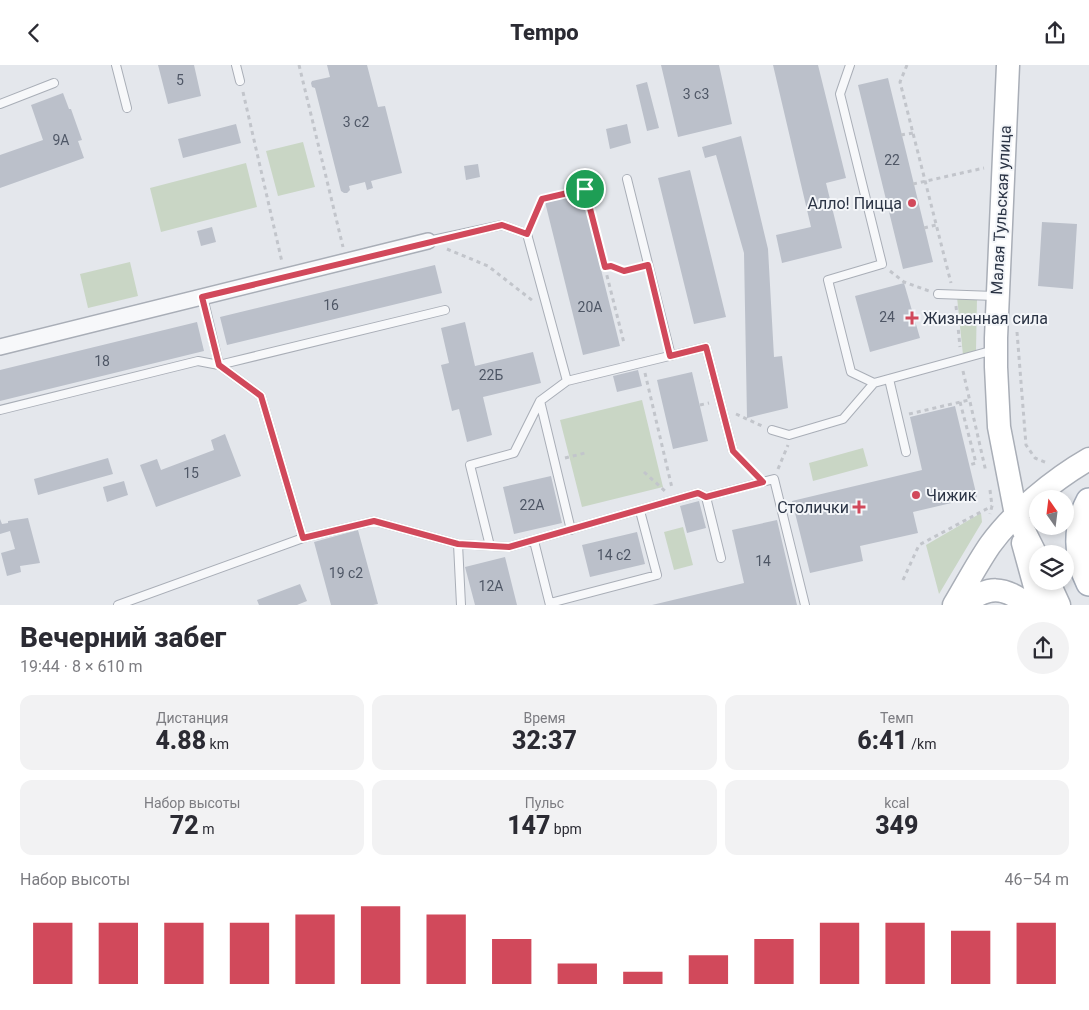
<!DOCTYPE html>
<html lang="ru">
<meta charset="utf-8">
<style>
body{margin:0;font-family:Roboto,sans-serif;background:#f2f2f3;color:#2b2b33;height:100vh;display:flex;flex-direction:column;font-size:19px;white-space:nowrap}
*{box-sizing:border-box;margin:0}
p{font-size:16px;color:#7c7c81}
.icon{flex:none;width:28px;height:28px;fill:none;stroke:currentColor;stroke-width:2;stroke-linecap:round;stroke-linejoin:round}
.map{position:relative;height:540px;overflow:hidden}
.sheet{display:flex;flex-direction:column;background:#fff;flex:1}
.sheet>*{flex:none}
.needle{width:32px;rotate:346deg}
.controls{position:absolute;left:1029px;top:425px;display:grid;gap:10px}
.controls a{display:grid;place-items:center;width:45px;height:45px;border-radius:50%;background:#fff;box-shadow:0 2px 8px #0003;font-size:25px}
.pin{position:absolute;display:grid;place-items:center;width:42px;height:42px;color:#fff;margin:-21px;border:2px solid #fff;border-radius:50%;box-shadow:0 1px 5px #0007}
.round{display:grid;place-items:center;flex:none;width:52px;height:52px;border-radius:26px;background:#f2f2f3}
.headline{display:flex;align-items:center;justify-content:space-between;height:85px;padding:0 20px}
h1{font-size:28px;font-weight:800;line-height:38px}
.figures{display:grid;grid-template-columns:repeat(3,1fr);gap:8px;height:85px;padding:5px 20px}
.figures div{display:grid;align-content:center;border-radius:12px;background:#f2f2f3;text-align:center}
.figures b{font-size:25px;font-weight:800}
.figures small{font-size:14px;font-weight:400}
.figures p{font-size:14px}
.chart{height:140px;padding:10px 20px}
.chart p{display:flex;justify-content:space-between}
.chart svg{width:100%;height:90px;margin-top:5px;stroke:#d1495b;stroke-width:6}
header{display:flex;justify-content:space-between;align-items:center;height:65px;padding:0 20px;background:#fff;font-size:22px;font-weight:800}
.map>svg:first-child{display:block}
.green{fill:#c9d6c5}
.building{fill:#bbc0ca}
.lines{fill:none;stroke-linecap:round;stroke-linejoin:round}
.lane-casing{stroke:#a9aeb7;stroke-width:10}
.street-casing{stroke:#a9aeb7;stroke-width:18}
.secondary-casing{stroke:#a9aeb7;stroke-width:25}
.primary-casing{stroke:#a3abb8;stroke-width:28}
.path{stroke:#c2c5cb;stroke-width:3;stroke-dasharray:4 4;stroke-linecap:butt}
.lane{stroke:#f7f8fa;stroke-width:8}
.street{stroke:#f7f8fa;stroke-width:15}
.secondary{stroke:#fff;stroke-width:22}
.primary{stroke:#fff;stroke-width:25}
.route-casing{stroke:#fff;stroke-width:10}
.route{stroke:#d1495b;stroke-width:6}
.poi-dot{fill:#d1495b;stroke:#f4f6f9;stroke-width:2}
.labels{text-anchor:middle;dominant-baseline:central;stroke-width:4;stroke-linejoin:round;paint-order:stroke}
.number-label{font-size:14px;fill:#4f5766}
.poi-label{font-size:16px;fill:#2b3445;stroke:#f4f6f9;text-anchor:end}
.street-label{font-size:16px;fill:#2b3445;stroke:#f4f6f9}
</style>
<header><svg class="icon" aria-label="back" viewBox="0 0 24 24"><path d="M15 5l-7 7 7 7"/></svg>Tempo<svg class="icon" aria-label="share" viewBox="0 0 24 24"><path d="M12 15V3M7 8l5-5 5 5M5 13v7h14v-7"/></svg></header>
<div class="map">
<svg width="1089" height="540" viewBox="0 0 1089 540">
<rect width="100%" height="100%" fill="#e4e7ec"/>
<path class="green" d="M303,77L315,122L278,131L266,86Z
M246,98L257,142L161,167L150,123Z
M130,197L138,231L88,243L80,209Z
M957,232L977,233L976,286L963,290Z
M642,335L663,422L582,442L560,355Z
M863,383L868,401L813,416L809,398Z
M981,448L982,457L939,529L926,480Z
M683,462L693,500L674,505L664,467Z"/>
<path class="building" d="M158,0H194L201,31L168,39Z
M327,0H367L378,42L385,41L402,108L371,116L373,123L367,125L365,117L349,121L350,125L347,128H344L341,126L315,23L312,22L311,18L312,16L330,12Z
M661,0H719L732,59L678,72Z
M773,0H818L846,113L826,118L842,183L782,198L776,170L811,162Z
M888,13L933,197L903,204L858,20Z
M647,17L659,63L647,66L636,20Z
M63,28L69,44H71L82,75L78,76L84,93L0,123V90L43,75L31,40Z
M236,59L241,78L183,93L178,74Z
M627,59L631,78L610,84L606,64Z
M741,71L768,184L774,292L782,291L788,343L747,353L744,188L716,90L705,93L702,82Z
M478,99L480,112L466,115L464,101Z
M690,105L726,252L694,259L658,113Z
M582,128L620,281L583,290L545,137Z
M1042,157L1077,159L1073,224L1038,221Z
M212,162L216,177L201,181L197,166Z
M435,200L442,228L227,280L220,252Z
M904,218L920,273L870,287L855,231Z
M197,257L204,286L0,336V305Z
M465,257L475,301L533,287L541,318L483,332L492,370L467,377L459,344L452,346L441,300L449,298L441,263Z
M638,305L642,321L617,327L613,311Z
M692,307L708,376L673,384L657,315Z
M955,341L977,432L913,447L918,468L860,481L863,496L810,508L792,436L922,405L910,352Z
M225,369L241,411L156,442L140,400L157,394L161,405L214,385L211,375Z
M108,393L113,409L38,430L34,414Z
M551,411L562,458L514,469L503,422Z
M124,416L128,430L107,437L103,422Z
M699,436L706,463L687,468L680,441Z
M28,453L40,498L20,501L21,507L7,511L1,488L15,484L10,466L0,469V454L2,459L8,458V456Z
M777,455L797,540H652L744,518L732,465Z
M358,465L378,539L373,540H331L314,477Z
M637,467L645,499L590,512L582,480Z
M505,492L517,540H475L465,502Z
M300,519L307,536L297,540H259L257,535Z"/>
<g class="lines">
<g class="lane-casing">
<path id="lane" d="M116,0L127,43
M236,0L240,16
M850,0L840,29L882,199L828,215L851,307L874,318
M0,39L54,18
M627,114L671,291
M428,176L502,160L527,169L567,316L706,282L733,386
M938,229L995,231
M203,232L219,300L261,331L303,473
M889,314L906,387
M567,316L540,336L571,465
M0,345L198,296L219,300L445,245
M772,365L789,370L843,354L874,318L994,285
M706,432L721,493
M534,476L550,540
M458,479L461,540
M490,481L470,400L514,388L540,336
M550,538L657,510L640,446
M118,540L303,473L374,456L458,479L509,482L698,428L706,432L774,414L805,540"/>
</g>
<g class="street-casing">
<path id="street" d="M0,282L428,176"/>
</g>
<g class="secondary-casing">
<path id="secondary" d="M1008,0L996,273V302L999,362L1016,450L1038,494
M1023,478L1040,540
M1048,516L1059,540
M954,540C966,520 977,499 990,480C1014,447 1054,414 1089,394
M963,540C988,520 1004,521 1028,540"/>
</g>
<g class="primary-casing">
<path id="primary" d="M1089,436C1075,462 1076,492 1089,518"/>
</g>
<path class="path" d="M299,0L343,182
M907,0L900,17L951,218
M243,27L282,197
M901,70L913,68
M913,119L984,103
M532,159L542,134L585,124L624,278
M924,163L936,160
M447,184L488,201L533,236
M600,203L611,201L624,206L638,203
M890,206L904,217L929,226
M956,241L960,282
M1017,267L1026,380L1035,393L1047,398
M963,306L986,407
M645,308L672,423
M960,337L976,398L969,400
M700,340L709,338
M736,349L762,361
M909,349L969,335
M565,393L585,388
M740,394L753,407
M778,404L788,380
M644,407L665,426
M990,425L992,441L990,449
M903,515L919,480L992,441"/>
<use href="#lane" class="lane"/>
<use href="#street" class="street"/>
<use href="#secondary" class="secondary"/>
<use href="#primary" class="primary"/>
</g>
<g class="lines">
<g class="route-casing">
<path id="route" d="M585,124L605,202L611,201L624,206L648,200L670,291L706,282L733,386L763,417L706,432L698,428L509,482L458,479L374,456L303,473L261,331L219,300L202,232L502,160L527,169L542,134Z"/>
</g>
<use href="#route" class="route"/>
</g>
<g class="poi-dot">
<circle cx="912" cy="138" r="5"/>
<path d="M909.5 245.5h5v5h5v5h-5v5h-5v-5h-5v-5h5z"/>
<circle cx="916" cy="430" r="5"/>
<path d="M856.5 434.5h5v5h5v5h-5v5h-5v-5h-5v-5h5z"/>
</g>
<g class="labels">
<g class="number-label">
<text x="180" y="15">5</text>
<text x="696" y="29">3 с3</text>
<text x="356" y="57">3 с2</text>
<text x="61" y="75">9А</text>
<text x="892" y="95">22</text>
<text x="331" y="240">16</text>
<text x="590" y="242">20А</text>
<text x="887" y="252">24</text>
<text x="102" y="296">18</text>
<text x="491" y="310">22Б</text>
<text x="191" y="408">15</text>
<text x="532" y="440">22А</text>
<text x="614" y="490">14 с2</text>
<text x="763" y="496">14</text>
<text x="346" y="508">19 с2</text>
<text x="491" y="521">12А</text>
</g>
<g class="poi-label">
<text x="902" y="138">Алло! Пицца</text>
<text x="923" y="253" text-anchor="start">Жизненная сила</text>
<text x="926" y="430" text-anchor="start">Чижик</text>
<text x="849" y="442">Столички</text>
</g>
<g class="street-label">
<text transform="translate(1001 145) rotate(-87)">Малая Тульская улица</text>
</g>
</g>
</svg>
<div class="controls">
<a><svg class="needle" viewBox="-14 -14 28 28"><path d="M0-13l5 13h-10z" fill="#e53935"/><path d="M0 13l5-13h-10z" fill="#7c7c81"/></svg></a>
<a><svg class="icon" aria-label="layers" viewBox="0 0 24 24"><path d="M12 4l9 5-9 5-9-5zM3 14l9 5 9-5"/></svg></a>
</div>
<div class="pin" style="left:585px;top:124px;background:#1e9e55"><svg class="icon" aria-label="arrive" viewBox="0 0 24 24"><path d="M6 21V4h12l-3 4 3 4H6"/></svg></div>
</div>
<section class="sheet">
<div class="headline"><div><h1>Вечерний забег</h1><p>19:44 · 8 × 610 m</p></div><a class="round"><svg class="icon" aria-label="share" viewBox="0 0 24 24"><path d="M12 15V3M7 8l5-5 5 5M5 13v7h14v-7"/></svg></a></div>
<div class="figures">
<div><p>Дистанция</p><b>4.88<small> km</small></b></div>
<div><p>Время</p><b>32:37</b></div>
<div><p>Темп</p><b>6:41<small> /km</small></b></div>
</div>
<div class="figures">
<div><p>Набор высоты</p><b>72<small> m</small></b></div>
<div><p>Пульс</p><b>147<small> bpm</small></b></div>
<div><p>kcal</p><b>349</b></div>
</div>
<div class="chart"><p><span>Набор высоты</span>46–54 m</p>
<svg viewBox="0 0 160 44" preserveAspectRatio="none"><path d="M5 44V14M15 44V14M25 44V14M35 44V14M45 44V10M55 44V6M65 44V10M75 44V22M85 44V34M95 44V38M105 44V30M115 44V22M125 44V14M135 44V14M145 44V18M155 44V14"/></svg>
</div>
</section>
